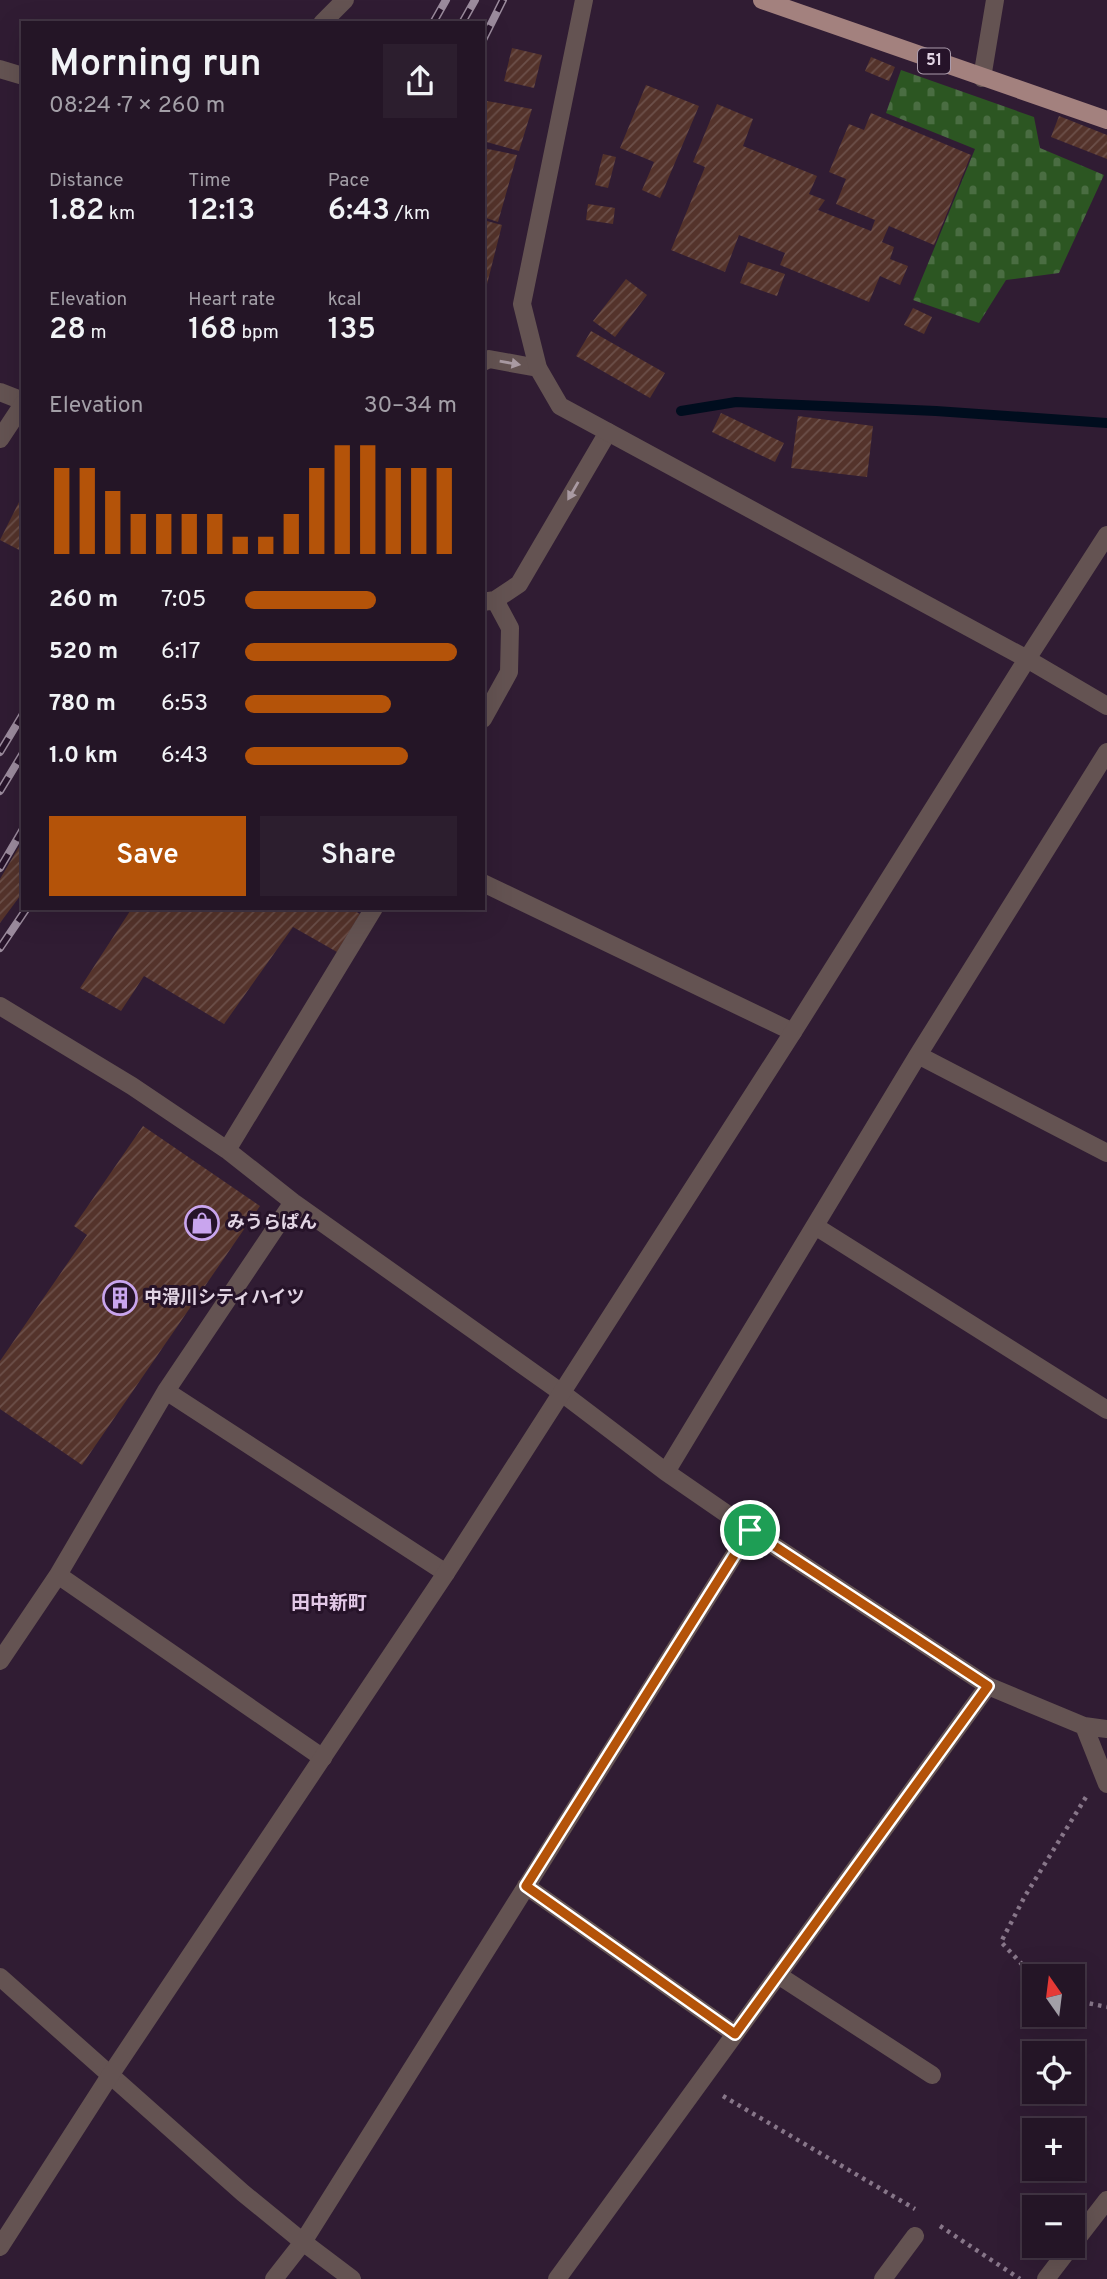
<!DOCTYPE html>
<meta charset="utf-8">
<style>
body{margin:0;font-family:Overpass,"Noto Sans JP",sans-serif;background:#2c1e2e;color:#f1f3f6;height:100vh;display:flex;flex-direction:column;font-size:26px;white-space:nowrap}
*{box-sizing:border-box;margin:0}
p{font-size:23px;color:#a39fa7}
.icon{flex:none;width:38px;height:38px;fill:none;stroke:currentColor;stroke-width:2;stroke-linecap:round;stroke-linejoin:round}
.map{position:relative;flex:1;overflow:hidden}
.sheet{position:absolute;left:21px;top:21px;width:464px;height:889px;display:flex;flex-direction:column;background:#241526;border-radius:0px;box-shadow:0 7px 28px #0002,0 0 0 2px #413443}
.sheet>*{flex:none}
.needle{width:46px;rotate:346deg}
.tools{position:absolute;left:1022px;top:1964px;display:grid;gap:14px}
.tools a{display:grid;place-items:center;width:63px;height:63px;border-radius:0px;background:#241526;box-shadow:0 7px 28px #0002,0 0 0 2px #413443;font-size:35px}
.pin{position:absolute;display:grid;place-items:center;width:60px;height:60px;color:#fff;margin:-30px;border:4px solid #fff;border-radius:50%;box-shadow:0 2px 7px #0007}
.round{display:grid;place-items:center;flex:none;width:74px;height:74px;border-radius:0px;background:#2c1e2e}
.overview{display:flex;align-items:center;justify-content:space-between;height:119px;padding:0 28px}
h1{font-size:38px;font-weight:600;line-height:52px}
.figures{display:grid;grid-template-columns:repeat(3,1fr);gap:10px;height:119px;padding:7px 28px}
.figures div{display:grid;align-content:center}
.figures b{font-size:30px;font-weight:600}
.figures small{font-size:19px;font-weight:400}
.figures p{font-size:19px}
.chart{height:196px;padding:14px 28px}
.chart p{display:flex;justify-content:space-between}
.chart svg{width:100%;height:126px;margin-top:7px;stroke:#b45309;stroke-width:6}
.primary-button{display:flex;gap:14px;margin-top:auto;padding:14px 28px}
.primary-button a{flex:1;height:80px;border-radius:0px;background:#b45309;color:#fff;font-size:28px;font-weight:600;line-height:80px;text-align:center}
.primary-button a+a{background:#2c1e2e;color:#f1f3f6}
ul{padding:0 28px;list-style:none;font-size:23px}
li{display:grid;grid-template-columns:112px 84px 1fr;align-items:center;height:52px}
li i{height:18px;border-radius:9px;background:#b45309}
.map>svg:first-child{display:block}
.cemetery{fill:url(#cemetery-stones)}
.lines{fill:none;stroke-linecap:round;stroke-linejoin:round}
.stream{stroke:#000d1e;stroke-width:10}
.building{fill:url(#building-hatch)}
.path{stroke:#877689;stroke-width:4.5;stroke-dasharray:3.5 5;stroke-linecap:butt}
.service{stroke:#645352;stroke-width:18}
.minor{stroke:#645352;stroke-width:18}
.tertiary{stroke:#645352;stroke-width:18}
.primary{stroke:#a3817e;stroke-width:18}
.rail-casing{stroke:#9b8b9d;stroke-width:8}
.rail{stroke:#261329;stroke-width:5;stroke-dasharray:16;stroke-linecap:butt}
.oneway{fill:#a99aa2}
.route-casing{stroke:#fff;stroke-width:14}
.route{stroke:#b45309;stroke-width:9}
.labels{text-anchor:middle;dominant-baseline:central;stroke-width:6;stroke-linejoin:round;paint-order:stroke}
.shield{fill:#261329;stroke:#aa9bac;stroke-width:2}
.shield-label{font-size:16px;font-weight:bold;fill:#e2d5e4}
.poi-label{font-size:18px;font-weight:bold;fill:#e2d5e4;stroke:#261329;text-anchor:start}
.neighbourhood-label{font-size:19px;font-weight:bold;fill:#e2c8e7;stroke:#261329}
</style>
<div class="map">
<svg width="1107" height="2279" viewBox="0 0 1107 2279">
<defs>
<pattern id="cemetery-stones" width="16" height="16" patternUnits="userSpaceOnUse" patternTransform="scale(1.75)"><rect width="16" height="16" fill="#2c5622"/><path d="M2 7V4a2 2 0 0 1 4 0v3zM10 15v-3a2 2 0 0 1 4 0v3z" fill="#4a6d42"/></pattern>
<pattern id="building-hatch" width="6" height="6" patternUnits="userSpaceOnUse" patternTransform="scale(1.75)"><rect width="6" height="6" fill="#54332b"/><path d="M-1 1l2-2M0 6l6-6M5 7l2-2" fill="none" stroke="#6c504a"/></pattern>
</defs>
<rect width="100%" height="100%" fill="#301c33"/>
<path class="cemetery" d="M901,70L1034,117L1040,148L1104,175L1059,273L1006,280L979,323L913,300L975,149L886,113Z"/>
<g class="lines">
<path class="stream" d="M681,411L736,402L936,411L1107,423"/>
</g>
<path class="building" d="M512,48L542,55L534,88L504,81Z
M871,57L895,67L889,81L865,71Z
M646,85L699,106L660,198L642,190L654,162L620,148Z
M487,101L532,109L519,151L483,141V113Z
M717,104L753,119L743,146L817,176L809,194L825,200L818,210L871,231L875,220L836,204L846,179L829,172L849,124L864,130L871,113L971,155L934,245L889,226L882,242L894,247L890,259L908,266L900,285L880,276L869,302L780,265L785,253L739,235L725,272L671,250L705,167L693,162Z
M1059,116L1107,135V159L1051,137Z
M483,148L517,155L498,222L483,217Z
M603,154L616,157L608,188L595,185Z
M588,204L615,208L613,224L586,220Z
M483,220L502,225L484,296H483Z
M748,262L785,274L777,296L740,283Z
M626,279L647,295L615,337L593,321Z
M913,308L932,317L924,334L904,325Z
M591,331L665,373L650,398L576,356Z
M721,413L784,443L775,462L712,432Z
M798,416L873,426L867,477L791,468Z
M23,494V552L0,540Z
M23,840V892L0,923V879Z
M132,908H350L360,914L337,952L293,927L224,1024L144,976L121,1011L80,988Z
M143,1126L260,1206L82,1465L0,1409V1361L87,1235L74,1226Z"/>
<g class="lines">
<path class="path" d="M1034,1977L1001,1942L1025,1896L1086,1797
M1073,2000L1107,2007
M723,2096L915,2209
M940,2226L1020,2279"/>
<path class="service" d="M1073,2244L1107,2200
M1046,2279L1072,2245"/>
<path class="minor" d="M0,69L23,76
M982,78L995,0
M483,362L489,359L538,368
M0,392L23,401
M483,602L495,600L519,584L608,432
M483,719L509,672L510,628L495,600
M483,883L793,1032
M0,1006L132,1086L227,1150L293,1202L562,1393L666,1472L750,1530L988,1686L1084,1726L1107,1729
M918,1055L1107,1153
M227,1150L374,908
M815,1226L1107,1410
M166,1391L446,1573
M666,1472L918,1055L1107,752
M58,1575L323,1758
M0,1661L58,1575L166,1391L293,1202
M1084,1726L1107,1784
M526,1886L735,2034
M778,1975L932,2075
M0,1977L243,2193L303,2242L352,2279
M274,2279L303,2242L750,1530
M557,2279L988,1686
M883,2279L915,2236"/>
<path class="tertiary" d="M584,0L522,304L538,368L560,406L1027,659L1107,706
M322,23L345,0
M0,439L23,404
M0,2247L111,2074L446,1573L793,1032L1027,659L1107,535"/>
<path class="primary" d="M762,0L1107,120"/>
<g class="rail-casing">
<path id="rail" d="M433,23L446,0
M462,23L475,0
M483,40L503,0
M0,752L23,714
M0,791L23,753
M0,868L23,829
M0,948L27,908"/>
</g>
<use href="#rail" class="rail"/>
</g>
<defs><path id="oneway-solid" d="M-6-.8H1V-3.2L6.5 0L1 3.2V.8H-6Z" transform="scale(1.75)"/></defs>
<g class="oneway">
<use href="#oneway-solid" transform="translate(510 363) rotate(10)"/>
<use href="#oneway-solid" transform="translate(573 491) rotate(120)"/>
</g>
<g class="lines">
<g class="route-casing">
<path id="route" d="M750,1530L988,1686L735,2034L526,1886Z"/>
</g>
<use href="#route" class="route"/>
</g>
<defs>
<g id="shop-ring" transform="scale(1.75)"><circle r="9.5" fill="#261329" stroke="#c9a5ee" stroke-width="1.5"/><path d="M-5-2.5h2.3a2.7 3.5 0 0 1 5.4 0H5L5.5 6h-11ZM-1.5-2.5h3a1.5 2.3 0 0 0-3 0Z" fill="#c9a5ee"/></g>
<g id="building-ring" transform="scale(1.75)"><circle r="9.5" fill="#261329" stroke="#c9a5ee" stroke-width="1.5"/><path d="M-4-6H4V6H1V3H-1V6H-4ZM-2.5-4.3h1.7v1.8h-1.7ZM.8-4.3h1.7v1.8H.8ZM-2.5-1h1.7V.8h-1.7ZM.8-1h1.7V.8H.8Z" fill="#c9a5ee"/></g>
</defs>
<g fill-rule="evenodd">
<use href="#shop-ring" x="202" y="1223"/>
<use href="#building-ring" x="120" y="1298"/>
</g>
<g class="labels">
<rect class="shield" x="918" y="48.5" width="32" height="25" rx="5"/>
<g class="shield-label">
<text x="934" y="61">51</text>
</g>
<g class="poi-label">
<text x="227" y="1223">みうらぱん</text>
<text x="144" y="1298">中滑川シティハイツ</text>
</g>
<g class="neighbourhood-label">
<text x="329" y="1604">田中新町</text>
</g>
</g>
</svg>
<div class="tools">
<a><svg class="needle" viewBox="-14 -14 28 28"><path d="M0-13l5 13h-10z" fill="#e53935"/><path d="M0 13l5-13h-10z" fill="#a39fa7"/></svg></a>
<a><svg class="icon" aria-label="locate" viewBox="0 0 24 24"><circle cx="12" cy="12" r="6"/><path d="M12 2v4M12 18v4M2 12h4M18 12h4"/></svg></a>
<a>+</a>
<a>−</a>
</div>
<div class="pin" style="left:750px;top:1530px;background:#1e9e55"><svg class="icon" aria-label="arrive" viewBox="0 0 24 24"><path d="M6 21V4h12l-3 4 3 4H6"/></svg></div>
<section class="sheet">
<div class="overview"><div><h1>Morning run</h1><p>08:24 · 7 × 260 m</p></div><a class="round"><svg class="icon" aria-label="share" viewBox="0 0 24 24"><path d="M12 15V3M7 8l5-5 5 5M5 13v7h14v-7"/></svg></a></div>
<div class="figures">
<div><p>Distance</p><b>1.82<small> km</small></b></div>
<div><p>Time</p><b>12:13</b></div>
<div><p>Pace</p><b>6:43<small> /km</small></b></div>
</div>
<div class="figures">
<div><p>Elevation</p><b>28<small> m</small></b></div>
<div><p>Heart rate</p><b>168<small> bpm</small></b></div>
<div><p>kcal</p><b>135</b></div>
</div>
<div class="chart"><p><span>Elevation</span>30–34 m</p>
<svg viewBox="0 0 160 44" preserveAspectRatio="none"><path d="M5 44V14M15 44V14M25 44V22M35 44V30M45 44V30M55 44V30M65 44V30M75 44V38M85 44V38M95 44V30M105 44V14M115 44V6M125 44V6M135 44V14M145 44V14M155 44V14"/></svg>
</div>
<ul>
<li><b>260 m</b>7:05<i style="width:62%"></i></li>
<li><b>520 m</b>6:17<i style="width:100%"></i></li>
<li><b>780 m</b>6:53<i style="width:69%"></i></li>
<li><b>1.0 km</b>6:43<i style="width:77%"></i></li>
</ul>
<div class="primary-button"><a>Save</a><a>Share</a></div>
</section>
</div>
